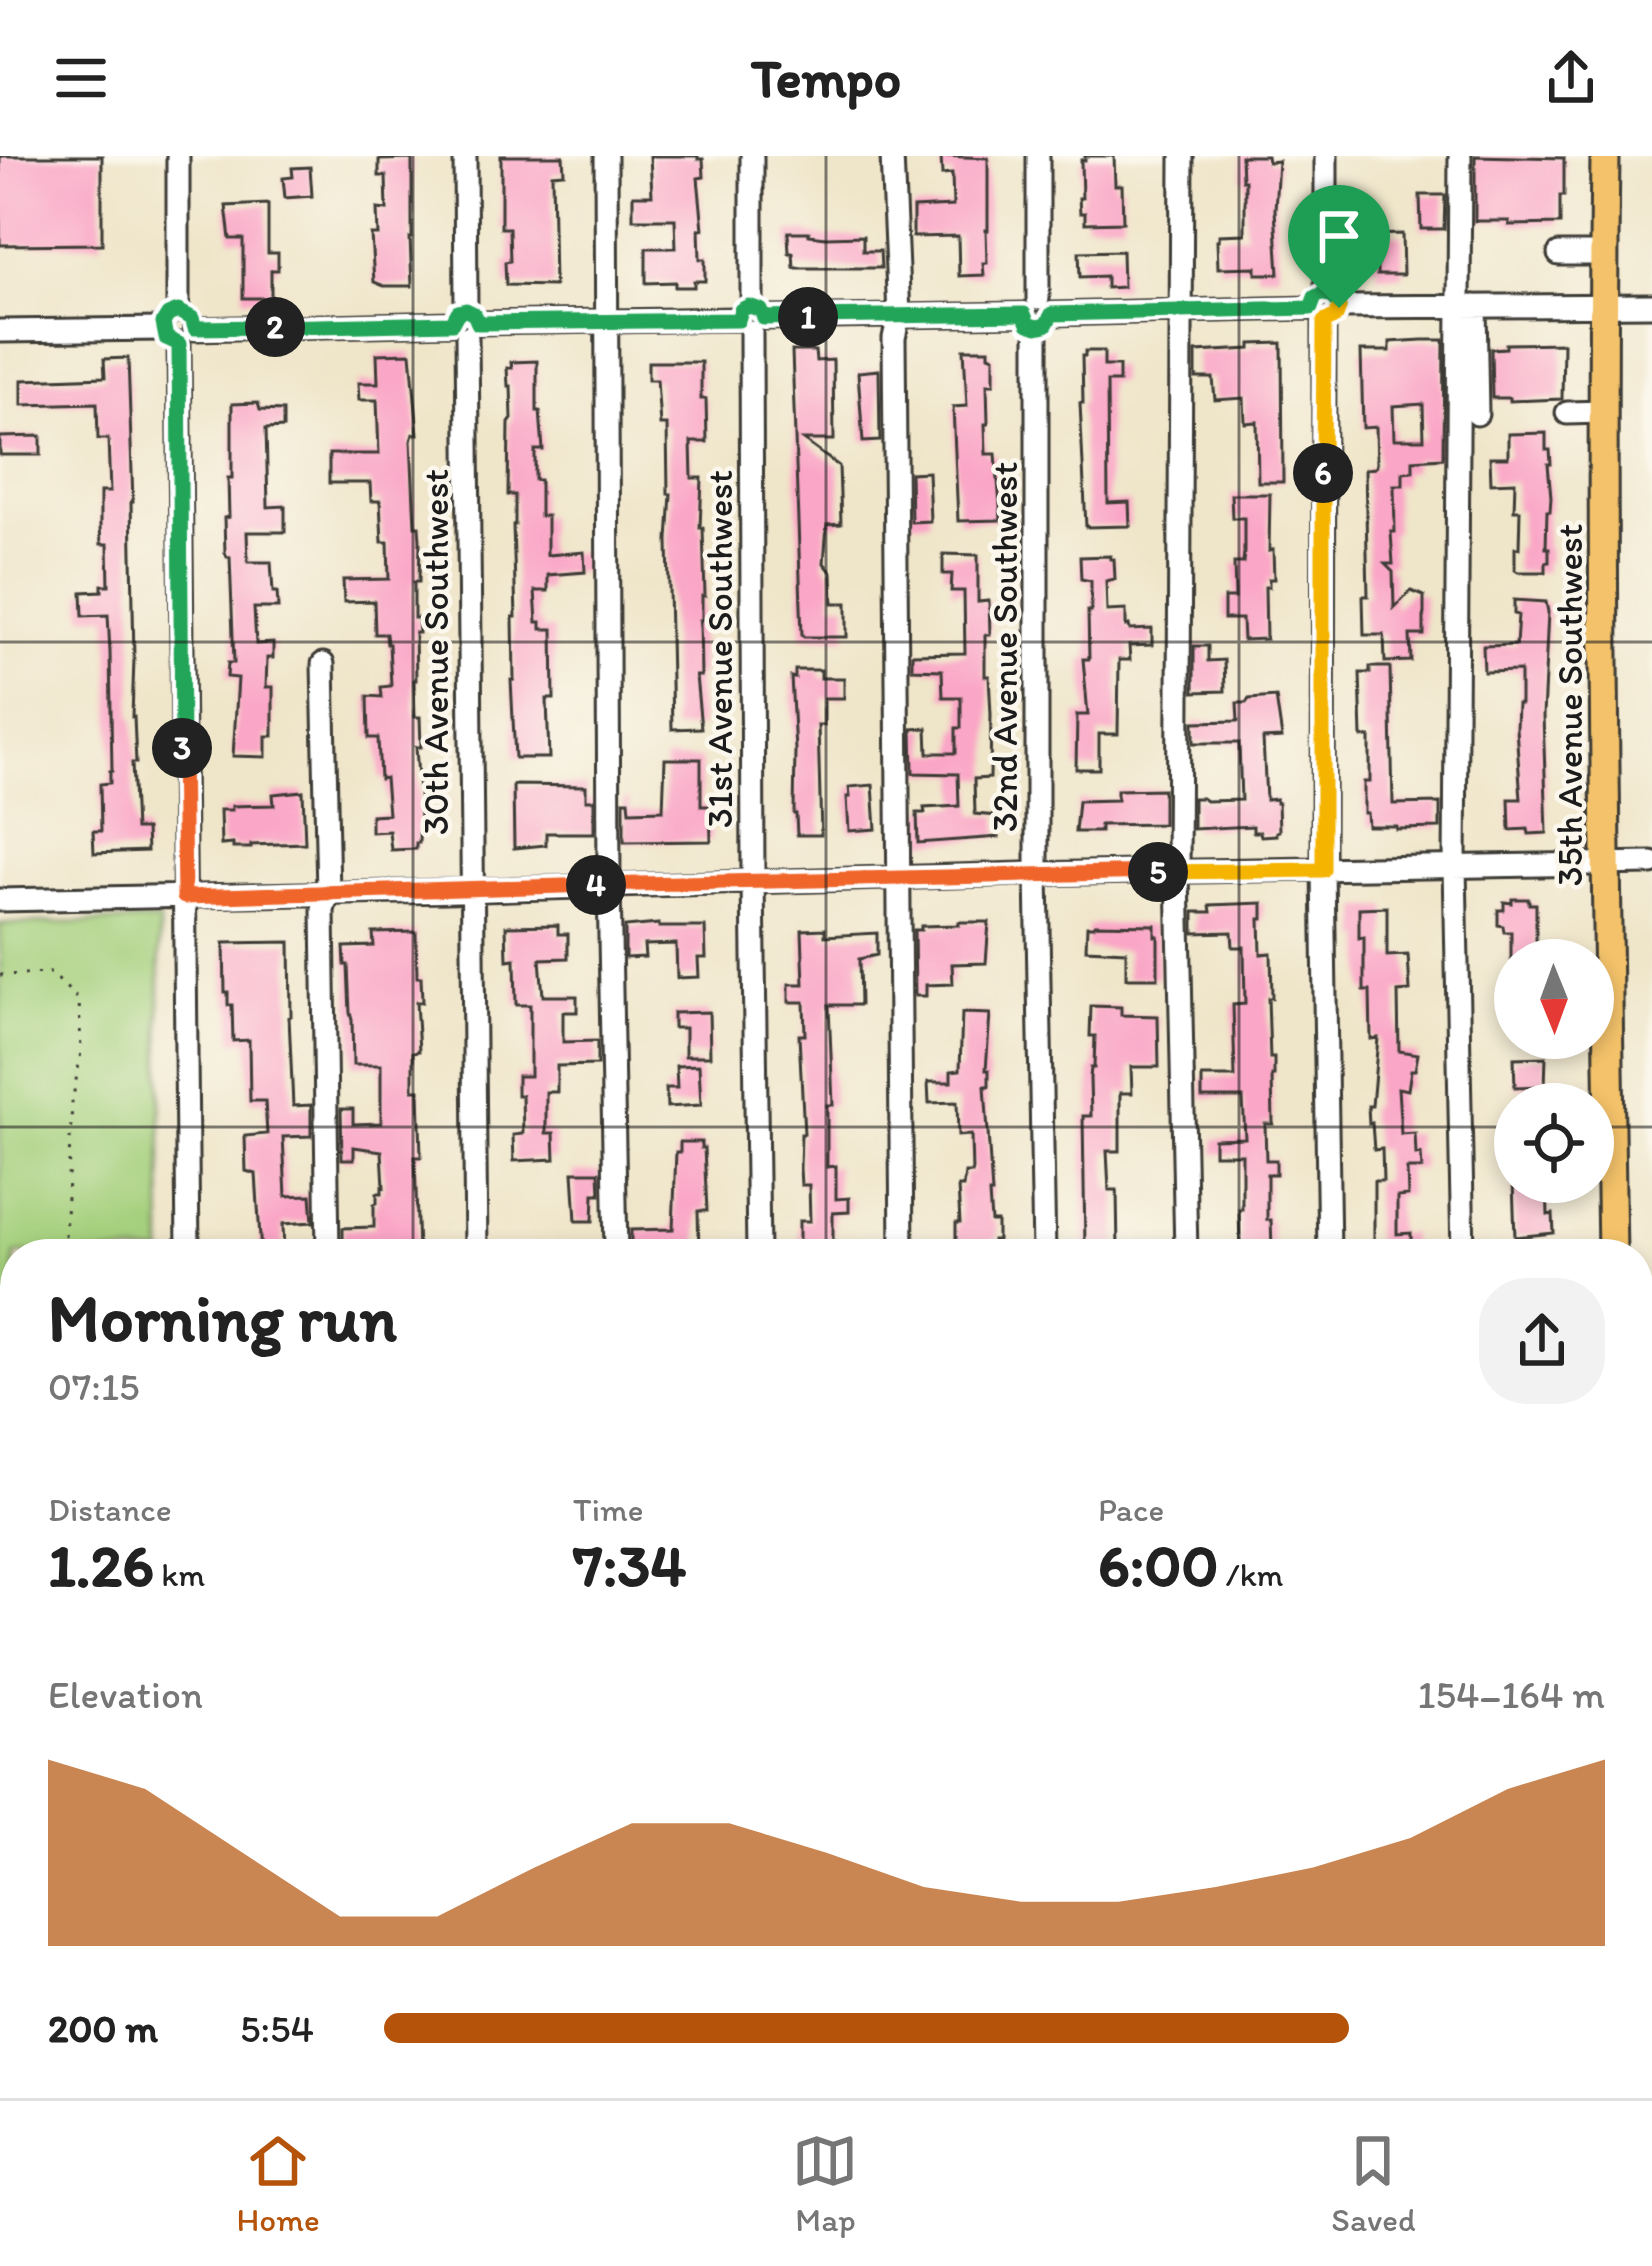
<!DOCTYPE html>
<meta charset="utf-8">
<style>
body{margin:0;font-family:Itim,sans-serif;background:#f2f2f2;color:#222;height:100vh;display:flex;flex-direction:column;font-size:45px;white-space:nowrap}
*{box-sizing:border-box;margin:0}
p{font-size:39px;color:#767676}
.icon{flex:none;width:66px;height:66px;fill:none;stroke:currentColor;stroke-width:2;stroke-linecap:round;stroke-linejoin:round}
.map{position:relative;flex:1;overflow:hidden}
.drawer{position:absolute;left:0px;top:1083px;width:1653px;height:861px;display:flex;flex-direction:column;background:#fff;border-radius:48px 48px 0 0;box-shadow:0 6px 18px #0003}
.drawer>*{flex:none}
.needle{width:78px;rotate:179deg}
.fabs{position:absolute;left:1494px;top:783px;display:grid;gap:24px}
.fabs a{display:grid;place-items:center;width:120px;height:120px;border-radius:50%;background:#fff;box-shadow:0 6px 18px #0003;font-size:60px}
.pin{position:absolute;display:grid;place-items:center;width:102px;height:102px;color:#fff;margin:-123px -51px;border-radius:50% 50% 50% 0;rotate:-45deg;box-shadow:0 0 12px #0007}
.pin .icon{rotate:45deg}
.km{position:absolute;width:60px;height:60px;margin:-30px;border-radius:50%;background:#222;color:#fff;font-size:33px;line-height:60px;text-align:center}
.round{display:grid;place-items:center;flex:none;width:126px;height:126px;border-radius:48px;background:#f2f2f2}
.headline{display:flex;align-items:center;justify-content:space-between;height:204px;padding:0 48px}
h1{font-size:66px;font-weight:800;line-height:90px}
.stats{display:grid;grid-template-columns:repeat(3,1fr);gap:18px;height:204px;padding:12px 48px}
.stats div{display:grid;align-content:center}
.stats b{font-size:60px;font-weight:800}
.stats small{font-size:33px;font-weight:400}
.stats p{font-size:33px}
.chart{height:336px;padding:24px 48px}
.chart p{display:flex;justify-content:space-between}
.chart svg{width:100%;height:216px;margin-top:12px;fill:#b45309;opacity:.7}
ul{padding:0 48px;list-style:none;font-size:39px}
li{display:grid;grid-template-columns:192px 144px 1fr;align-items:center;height:90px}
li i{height:30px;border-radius:15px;background:#b45309}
header{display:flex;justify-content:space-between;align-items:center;height:156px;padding:0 48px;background:#fff;font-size:54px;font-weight:800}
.tab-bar{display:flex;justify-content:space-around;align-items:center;height:168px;border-top:3px solid #e0e0e0;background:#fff;font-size:33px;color:#767676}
.tab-bar a{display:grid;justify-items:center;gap:6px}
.tab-bar .selected{color:#b45309}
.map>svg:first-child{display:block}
.green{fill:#a5d07d;stroke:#60764c;stroke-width:3}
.building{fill:#faa6c6;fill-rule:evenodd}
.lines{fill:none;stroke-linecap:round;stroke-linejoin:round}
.minor-casing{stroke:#3c3a36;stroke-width:27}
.major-casing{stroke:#3c3a36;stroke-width:33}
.path{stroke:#3c3a36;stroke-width:3;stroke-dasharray:3 9;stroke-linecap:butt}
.minor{stroke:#fff;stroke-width:21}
.major{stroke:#f3c26a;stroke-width:27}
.split-1-casing{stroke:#fff;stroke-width:24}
.split-2-casing{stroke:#fff;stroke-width:24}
.split-3-casing{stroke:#fff;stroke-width:24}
.split-4-casing{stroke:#fff;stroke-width:24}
.split-5-casing{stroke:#fff;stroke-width:24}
.split-6-casing{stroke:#fff;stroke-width:24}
.split-7-casing{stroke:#fff;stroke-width:24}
.split-1{stroke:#22a559;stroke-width:15}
.split-2{stroke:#22a559;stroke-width:15}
.split-3{stroke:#22a559;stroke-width:15}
.split-4{stroke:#f0652b;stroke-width:15}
.split-5{stroke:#f0652b;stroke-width:15}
.split-6{stroke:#f5b400;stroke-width:15}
.split-7{stroke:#f5b400;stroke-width:15}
.grid{fill:none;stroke:#1c1c1c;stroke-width:3;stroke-opacity:0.55}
.labels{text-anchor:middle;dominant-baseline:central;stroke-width:9;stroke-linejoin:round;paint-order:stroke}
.street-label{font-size:36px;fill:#1c1c1c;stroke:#fbf7ec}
</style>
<header><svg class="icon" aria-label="menu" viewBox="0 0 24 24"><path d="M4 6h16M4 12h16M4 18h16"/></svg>Tempo<svg class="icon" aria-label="share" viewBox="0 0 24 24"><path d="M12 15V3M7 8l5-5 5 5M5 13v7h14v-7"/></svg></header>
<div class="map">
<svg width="1652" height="1942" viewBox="0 0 1652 1942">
<rect width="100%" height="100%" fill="#fbf7ec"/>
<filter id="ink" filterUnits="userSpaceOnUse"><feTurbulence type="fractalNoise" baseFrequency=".00833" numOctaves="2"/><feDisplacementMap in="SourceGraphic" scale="24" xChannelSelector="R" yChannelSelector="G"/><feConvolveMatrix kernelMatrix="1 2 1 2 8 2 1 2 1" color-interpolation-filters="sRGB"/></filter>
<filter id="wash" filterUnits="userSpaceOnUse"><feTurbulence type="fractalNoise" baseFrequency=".004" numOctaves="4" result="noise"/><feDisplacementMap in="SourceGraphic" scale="48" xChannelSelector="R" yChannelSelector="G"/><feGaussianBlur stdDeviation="2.7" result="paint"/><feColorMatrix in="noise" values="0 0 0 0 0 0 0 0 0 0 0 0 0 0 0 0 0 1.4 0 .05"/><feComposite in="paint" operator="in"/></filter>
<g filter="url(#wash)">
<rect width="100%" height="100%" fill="#efe5c9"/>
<path class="green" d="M159,765L163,1098H15V1345L0,1346V768Z"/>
<g id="blocks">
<path class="building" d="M0,0H102V88L0,89Z
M501,0H563L564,17L552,18L554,130L506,129L505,106L510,105L509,72H501Z
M650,0H698V3H703L704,21L698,22L703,73H699L700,103H705V125H694V131H675V126L646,127V92H676L675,63H633V39H652Z
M941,0L988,2V74H986L987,107H983L984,119L959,120L958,80L913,81V52L953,50L952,18L942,19Z
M1085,0H1114L1115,29H1122L1123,66L1085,67V57H1080L1079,42H1082L1081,4H1085Z
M1241,0H1267L1268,6L1278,5L1275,54L1279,118H1256V111L1218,112L1217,84H1219V79L1245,78V24H1242Z
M1475,0L1564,2V40H1560V68L1509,69V65H1475Z
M412,3V82H410L412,130H384L374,126L371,79H378L377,53L387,54L386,20H379V4Z
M310,11L312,40L285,42L283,22L293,21L292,12Z
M1420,39H1445L1444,73H1421Z
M268,48V97H278V114H271V142H243V83H230L226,50Z
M788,76H809V79L826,81L863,80V95H880L881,112H794L793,97H789Z
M1402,78L1403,119H1377V109L1357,110V91H1368V79Z
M1122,95L1123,131L1106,132V120L1080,121L1079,96Z
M1422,184H1444L1443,302L1413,304V315L1403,316V329H1394L1395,376H1391L1393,408H1385L1393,416L1394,452L1411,435L1424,440V479H1410L1411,505L1385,506L1384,479H1364L1363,440H1368L1365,313L1375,312L1377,309L1376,271L1363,272L1361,195H1390V186ZM1423,248L1424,283H1394L1393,250Z
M1282,187L1283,326H1258L1257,266L1245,267L1244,242L1215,244L1213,222H1196V196L1251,193V188Z
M1563,187L1562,243L1509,245V242H1492L1491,193L1506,192V188Z
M964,193H989V199L994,201V228H987L988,268H985L986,298H996L1001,364L958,365L953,251L967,250Z
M792,195H815L816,205L833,204L834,284H803L839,310L841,368L827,369L824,407L832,417L833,447H847V481H804L802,479Z
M1085,195H1104V210H1119V226H1107L1108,347L1129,346L1130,370L1086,371L1080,247H1083L1082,200H1085Z
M411,197L418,278H413L411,285L415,370H419L420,385L419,426H414V462H418L419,477H415L416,524H414L415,561H420L421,591H416L420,652L419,687H416V693L391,694L389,675L371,676V659L388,658L385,622L380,623L378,582H369L368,540L382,541L381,531L391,530L389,488H387L386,478H375L374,445L344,446L343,424L389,423L388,386H382L380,345H371L370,327H329V298H379L377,244H359L358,227H378L377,198Z
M128,202L133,346H131L134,503L132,561H134L136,607H132L135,673H146L147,695L94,697L93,675H101L100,628L110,627V615H112L110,496L108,459L83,460L82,436L102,435V429H109L108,388H101L100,371V336H110L108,283H98L97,247L22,249V224L105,221L104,203Z
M537,205V255H540L543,294H535V324H540V360H547V399L584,396L585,416L548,419V435H535L537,466H541V473H553L554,543H547L549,602H515L511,524H514L513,461H516L513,369H515V339H508L509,267L512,263L511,230H508L507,212H512L511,206Z
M648,206H701V243H706L707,286H691L692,322H702L700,372H703L705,440H702V464H700L701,520H696L701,572L672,573L668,384L671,338H668L667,269H660L657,224H648Z
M879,214L880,285L863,286L858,216Z
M258,247L260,254L283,255V272L266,273L268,351L285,350V376H247L248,406H271L273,436H277L278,452H254L256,488L273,487V502H267L266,531H273V580H266V601L233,600L238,522L227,521L228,507H234L230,401H227L225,396L224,362L229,361L228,322H232V248Z
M1546,277V294H1550L1551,308H1548L1551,341L1550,355H1547L1546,392H1549V406H1546V416H1518L1515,414V392H1519L1520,354H1514L1515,326L1491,327L1490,301H1508V278Z
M41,280V299H0V281Z
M928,316L930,365L911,366L910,317Z
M1231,338H1270L1269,395L1273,394L1274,423H1269V431H1265L1266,483L1243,484L1242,463H1224V442H1235L1234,407H1243L1244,396V362H1232Z
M943,398L978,399V446L989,445L990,479H985V520H989L991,558L990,622L974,623L975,658L998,660L999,681L918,687L917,657H925L924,652L959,650L958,618L913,617L912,573L927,572L928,597H956V572H961V541H943L942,514L912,513V498L965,497L964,435H951L952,418H943Z
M1110,400V403H1114L1115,423L1106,425L1107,455L1126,454V470L1129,469L1130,474L1152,473V489L1129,490L1130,504H1119L1118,578H1099V613H1076L1077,559H1088L1083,503H1089L1088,455H1091V425L1081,423L1080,401Z
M1514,444L1546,446L1548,456L1543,560L1547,677L1529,678L1528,673L1510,674L1509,643H1521L1516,572L1517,548H1520V515L1484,516L1483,490L1516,489L1518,459L1514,458Z
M1194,490H1208V505L1224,504L1225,535L1194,536Z
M1370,511H1390L1393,648L1440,647V672L1396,673V670H1368L1367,657H1364V626H1370V581H1362L1360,517H1370Z
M795,514H821V522H844V542H824V569H818L821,679H797L796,658H794L795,594L791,521L795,522Z
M1276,541L1282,582L1263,583L1266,644L1276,643V647H1278L1279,675L1276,676V679L1261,680L1260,676H1253V670L1193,673V642H1202L1206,645L1241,644L1239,587H1194V566L1238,565L1237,547H1246L1249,543Z
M665,603H701V650H710L711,685L624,686V644H629L630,655L663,654Z
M513,629L586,630V644H594V677H546V689L514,692Z
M873,629L876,673L849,675L847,641H850L849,631Z
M1163,633V668L1100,669V676H1075L1078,645L1117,644V634Z
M303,635L305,687L251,689V692H233V688L221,689L220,654H232V650L274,649L273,638Z
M1512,743H1529V748H1536V804H1511V776H1504L1503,770L1498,769V754H1504V746L1512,747Z
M1263,747V763H1260L1261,798L1271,797L1272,842H1268L1270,902H1274V920H1272L1273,968H1265L1266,1004H1276V1018H1267V1064H1271L1272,1092L1240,1093L1239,1053H1242V998H1214V983L1245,982L1243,942H1202V921H1235L1233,849L1245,848L1244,791H1233L1232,776L1194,777V756H1211L1210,749Z
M1387,751V800L1408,799L1410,835L1398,836L1399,895L1418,898L1415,914H1411L1408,934L1398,932L1401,978L1415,977L1416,999L1421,998L1422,1013H1407L1408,1040L1397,1041V1078L1411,1077V1093H1374V1025H1383L1382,993L1374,994L1372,967L1369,968L1368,950H1372L1378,882L1371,883L1370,835H1364V781L1359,782V752Z
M959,766H989L986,807L952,808L953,828L926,829V840H915L914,774H921V770L959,769Z
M659,768V771H705L706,802H698L699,821L677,822L676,788L644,789L645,801L625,802V771Z
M1095,768L1155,769V780H1158V822H1126V795L1086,793L1087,770H1094Z
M558,769V778H568V802L540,803L543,840H577V856H563V886L597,885V909L557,910V936H546V977H554L555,1003L514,1005L513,979L523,978L522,939H517V920H530V849H516L515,803L507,804L506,770Z
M825,773V780L877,777V799L859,803L860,849H829L833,949H827V1011L836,1010V1043L849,1042V1056L833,1057V1091H822V1098H799V1065H810L809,1029H801L800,1012L801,978H804L799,879H805L804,846H789V828H804L802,774Z
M416,776L417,821H421L422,846H416L419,895L413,896V934H419L421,1001H415L418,1097L366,1098V1089L343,1090V1072L374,1071V1048L377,1047V1037H382V1030L384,1031L382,995L354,991V1003H342L341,953H353V968L381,967V909H353L352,864L350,857L348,809H345L344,791L374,790L373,777Z
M290,786L291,860L289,861L293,950L311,949V980L283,981L286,1040L311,1039L313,1066L283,1068L284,1098H261L256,1018L246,1015L245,980L267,978L265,945H250L249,884L233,885L232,849H228V836H225L224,787Z
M1091,850L1121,851V859L1158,860L1159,911H1131L1132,937H1120V995H1107L1109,1034H1117L1118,1096L1098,1097V1091H1085L1083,960H1091L1090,922L1091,912H1094L1095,880H1090Z
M709,856L710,900H685V872H673V857Z
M962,857L990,858L986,914H989V930H985L992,1038H989L991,1066H997V1084H992V1098H956V1067H960L958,1031H963L965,1017H972L971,979L958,980L957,946L929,947L928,926H951V915L960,914Z
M1546,901L1545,930L1515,931L1514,902Z
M699,909L701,949L667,951L666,932H677L676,910Z
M680,986H701V992H704L707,1055H698L699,1098H631V1074L673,1073L676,996H680Z
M573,1016H599L600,1038H594L593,1065H576Z
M1513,1026H1547L1548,1059L1553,1058L1554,1077L1515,1081Z
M15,1722V1822L0,1823V1723Z"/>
</g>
</g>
<g filter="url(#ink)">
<use href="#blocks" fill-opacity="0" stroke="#3c3a36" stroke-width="3"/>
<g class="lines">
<g class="minor-casing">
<path id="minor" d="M178,0V155
M465,0L466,154
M606,0L609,728L616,1098
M892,0L899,160L894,182L902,1098
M1182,0L1178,716L1186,1098
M1460,0L1455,711L1463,1098
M1559,98H1604
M1326,138V0
M1038,143V0
M752,150V0
M1475,150L1477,258
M1339,151L1652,149
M1052,158L1311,152
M765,162L1024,158
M1324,166L1323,714L1329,1098
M479,167L738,163
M1037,171V718L1044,1098
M195,173L452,167
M0,175L162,173
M751,176L753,725L758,1098
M467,181L476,1098
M179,188L188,1098
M1567,257L1604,256
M323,508L328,738L323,754L328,1098
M0,744L447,735L1022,718L1652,707
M1638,1161H1652
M0,1867H15
M56,1929L57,1942
M204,1929V1942
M339,1929V1942
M487,1929V1942
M632,1929L633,1942
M771,1929V1942
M914,1929V1942
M1056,1929V1942
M1198,1929L1199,1942
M1344,1929L1345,1942
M1476,1929L1477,1942"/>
</g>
<g class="major-casing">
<path id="major" d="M1605,0C1600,366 1606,732 1612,1098
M1638,1843L1652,1844
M1623,1929V1942"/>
</g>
<path class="path" d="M0,819L51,817L79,844L81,896L72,947L64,1098
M0,1191L15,1181
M0,1366L3,1367
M0,1392H15"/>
<use href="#minor" class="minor"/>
<use href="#major" class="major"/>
</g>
</g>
<g class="lines" filter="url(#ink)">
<g class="split-1-casing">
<path id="split-1" d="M808,161L1024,158L1028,168L1037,171L1046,169L1052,158L1311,152L1315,141L1324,137L1336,143L1339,152"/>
</g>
<g class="split-2-casing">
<path id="split-2" d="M275,171L452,167L458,156L466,154L474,158L478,167L738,164L741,154L749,150L761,154L764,162L808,161"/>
</g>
<g class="split-3-casing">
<path id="split-3" d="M182,592L179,188L166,182L163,167L168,159L178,155L192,162L195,172L275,171"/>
</g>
<g class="split-4-casing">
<path id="split-4" d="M182,592L184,741L596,729"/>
</g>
<g class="split-5-casing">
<path id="split-5" d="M596,729L1158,716"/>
</g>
<g class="split-6-casing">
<path id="split-6" d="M1158,716L1323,714V317"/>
</g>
<g class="split-7-casing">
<path id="split-7" d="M1323,317L1324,166L1336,160L1339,152"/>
</g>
<use href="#split-1" class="split-1"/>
<use href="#split-2" class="split-2"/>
<use href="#split-3" class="split-3"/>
<use href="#split-4" class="split-4"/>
<use href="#split-5" class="split-5"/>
<use href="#split-6" class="split-6"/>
<use href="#split-7" class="split-7"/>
</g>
<path class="grid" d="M413,0V1098M826,0V1098M1239,0V1098M0,486H1652M0,971H1515M1593,971H1652M0,1456H15M1638,1456H1652M413,1929V1942M826,1929V1942M1239,1929V1942"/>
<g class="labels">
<g class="street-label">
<text transform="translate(1004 491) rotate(-90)">32nd Avenue Southwest</text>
<text transform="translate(719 493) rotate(-90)">31st Avenue Southwest</text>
<text transform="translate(435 496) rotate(-90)">30th Avenue Southwest</text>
<text transform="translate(1569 549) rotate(-90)">35th Avenue Southwest</text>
</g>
</g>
</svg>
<div class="fabs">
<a><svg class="needle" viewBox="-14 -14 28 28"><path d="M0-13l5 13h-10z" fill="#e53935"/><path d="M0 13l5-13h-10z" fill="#767676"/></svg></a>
<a><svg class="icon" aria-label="locate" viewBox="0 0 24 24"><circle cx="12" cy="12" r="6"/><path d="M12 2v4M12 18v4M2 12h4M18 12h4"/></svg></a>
</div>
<div class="pin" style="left:1339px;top:152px;background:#1e9e55"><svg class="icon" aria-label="arrive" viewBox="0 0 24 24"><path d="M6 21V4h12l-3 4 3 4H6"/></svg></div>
<b class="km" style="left:808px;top:161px">1</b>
<b class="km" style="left:275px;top:171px">2</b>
<b class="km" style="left:182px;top:592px">3</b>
<b class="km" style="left:596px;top:729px">4</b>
<b class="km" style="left:1158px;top:716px">5</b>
<b class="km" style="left:1323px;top:317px">6</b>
<section class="drawer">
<div class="headline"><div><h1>Morning run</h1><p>07:15</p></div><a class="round"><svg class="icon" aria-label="share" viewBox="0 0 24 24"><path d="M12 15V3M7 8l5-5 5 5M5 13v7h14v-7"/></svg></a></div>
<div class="stats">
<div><p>Distance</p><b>1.26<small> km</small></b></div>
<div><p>Time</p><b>7:34</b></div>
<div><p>Pace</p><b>6:00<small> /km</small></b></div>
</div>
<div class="chart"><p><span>Elevation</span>154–164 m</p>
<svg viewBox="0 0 160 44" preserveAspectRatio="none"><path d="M0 44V6L10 12L20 25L30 38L40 38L50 28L60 19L70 19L80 25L90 32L100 35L110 35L120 32L130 28L140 22L150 12L160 6V44z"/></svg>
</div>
<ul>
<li><b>200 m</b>5:54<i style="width:79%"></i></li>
</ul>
</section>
</div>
<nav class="tab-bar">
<a class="selected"><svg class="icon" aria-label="home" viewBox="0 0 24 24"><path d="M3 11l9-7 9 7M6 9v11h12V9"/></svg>Home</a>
<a><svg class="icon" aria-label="map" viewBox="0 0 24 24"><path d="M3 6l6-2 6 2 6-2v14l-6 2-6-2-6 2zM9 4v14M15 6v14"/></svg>Map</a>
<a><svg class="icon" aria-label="saved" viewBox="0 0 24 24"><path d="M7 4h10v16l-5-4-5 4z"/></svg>Saved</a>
</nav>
